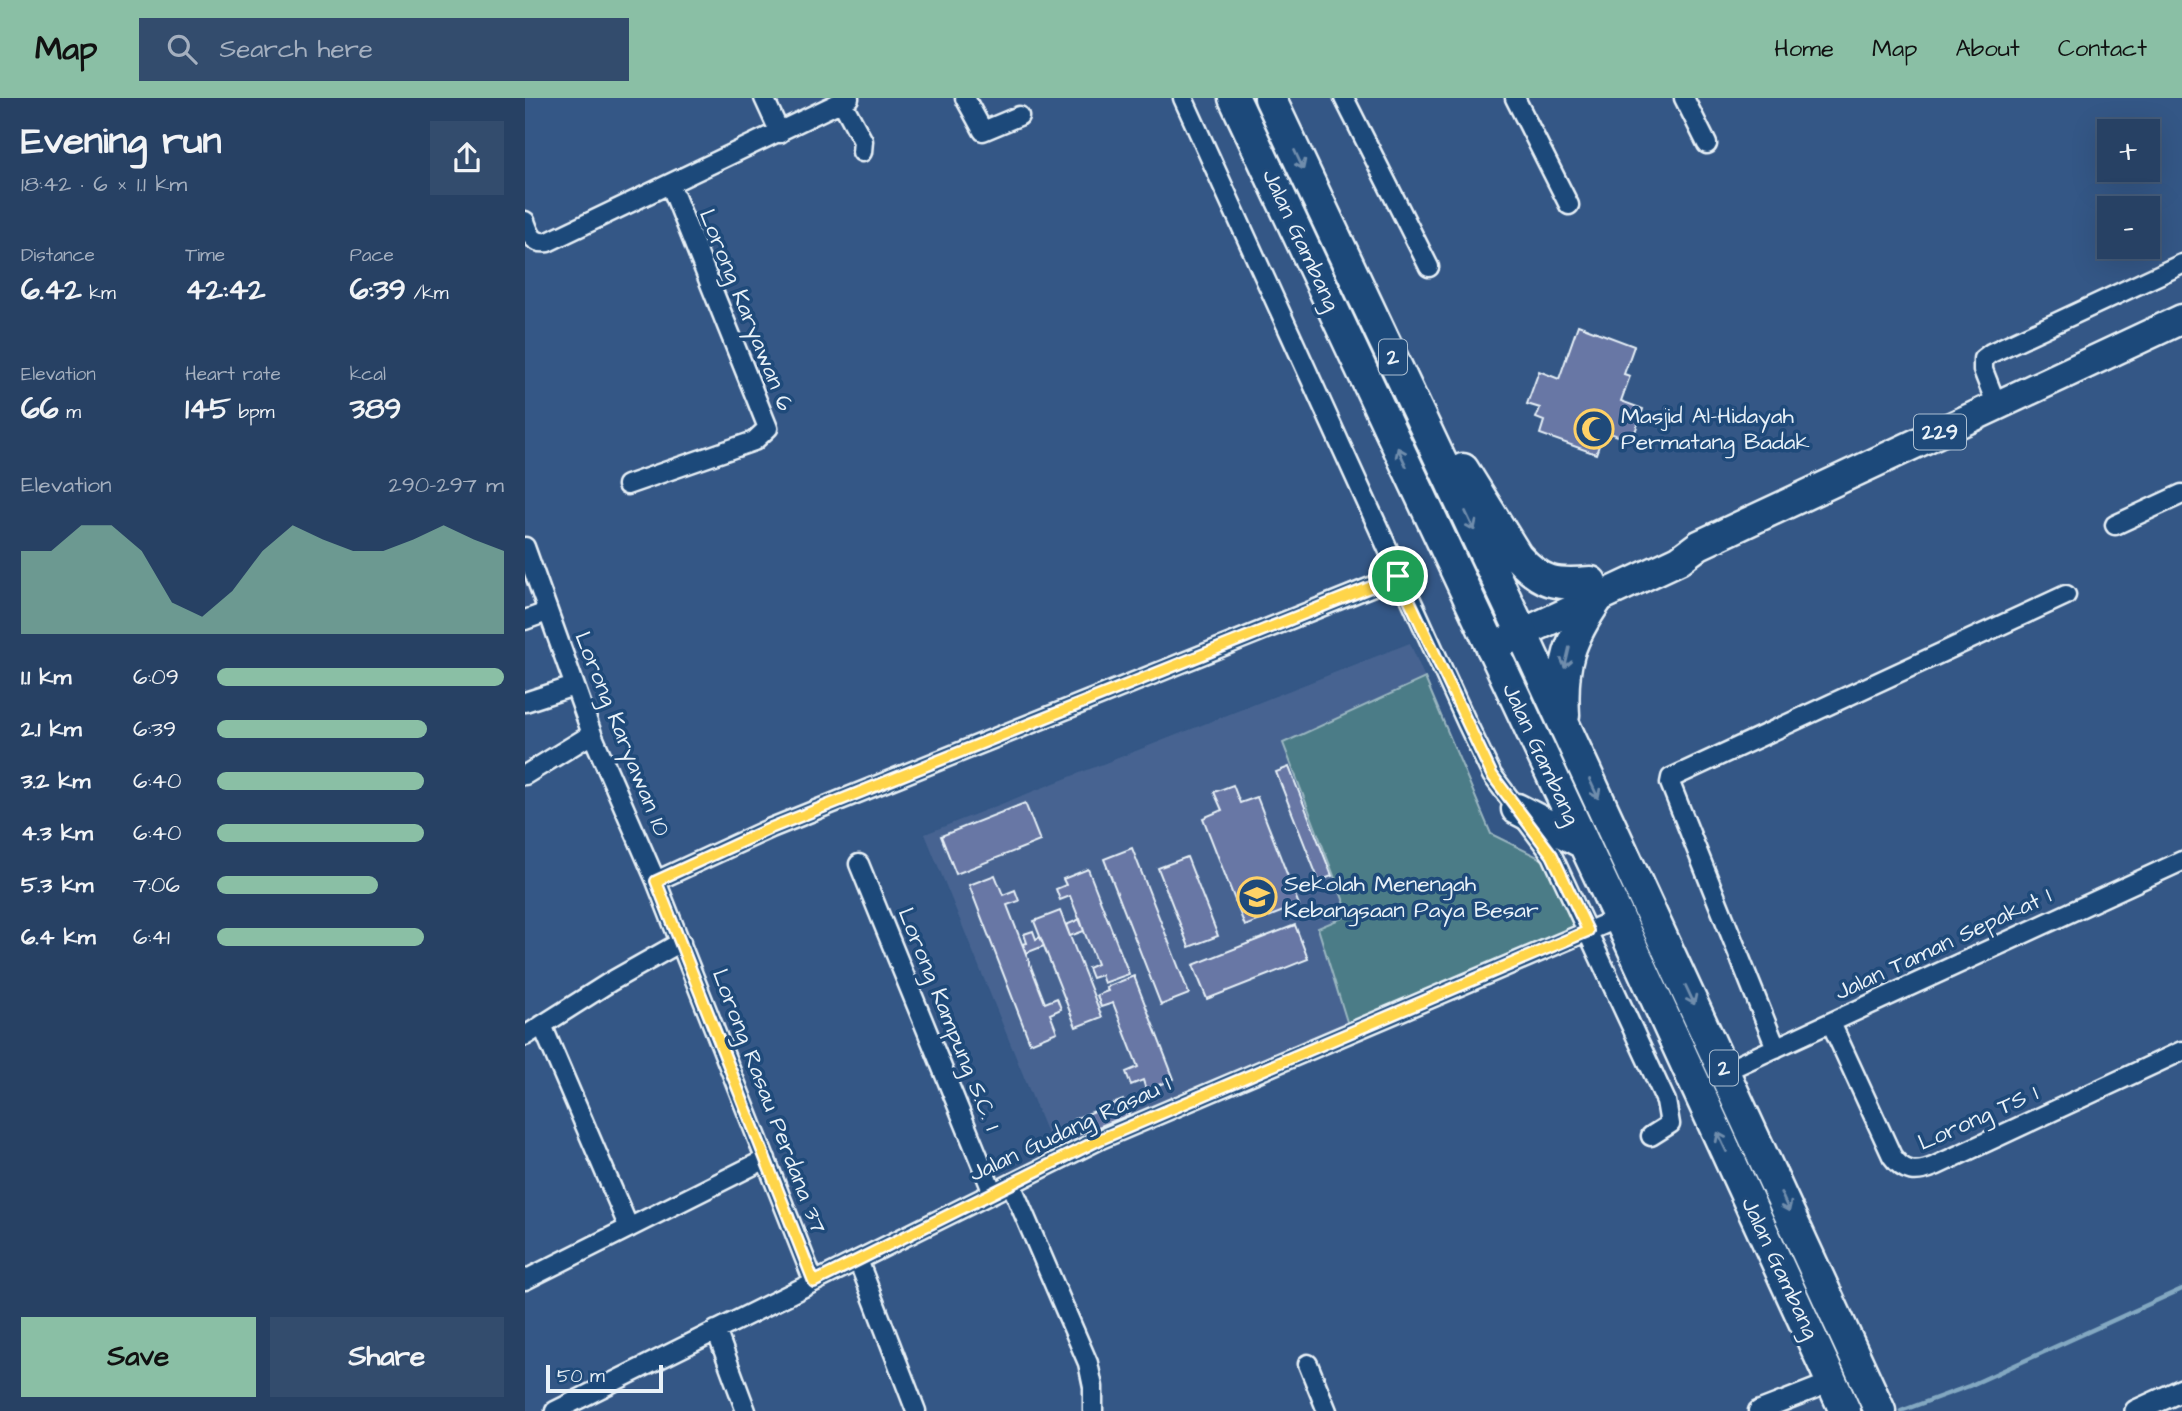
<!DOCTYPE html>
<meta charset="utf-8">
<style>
body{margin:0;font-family:"Architects Daughter",sans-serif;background:#334c6d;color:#f1f3f6;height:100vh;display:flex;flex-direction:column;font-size:26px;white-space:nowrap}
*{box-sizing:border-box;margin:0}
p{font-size:23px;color:#a4afbf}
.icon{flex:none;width:38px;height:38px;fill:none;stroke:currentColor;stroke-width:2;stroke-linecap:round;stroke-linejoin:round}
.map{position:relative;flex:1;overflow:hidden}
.sheet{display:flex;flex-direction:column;background:#274164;width:525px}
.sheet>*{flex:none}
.tools{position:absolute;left:1572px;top:21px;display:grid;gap:14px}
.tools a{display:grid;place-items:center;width:63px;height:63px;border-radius:0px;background:#274164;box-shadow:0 7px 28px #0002,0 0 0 2px #435a78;font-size:35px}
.scale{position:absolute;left:21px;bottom:18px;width:117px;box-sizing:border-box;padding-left:7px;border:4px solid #e8f1f8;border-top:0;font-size:19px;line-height:24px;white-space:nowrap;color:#e8f1f8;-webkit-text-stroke:5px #1f4a7a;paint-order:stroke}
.pin{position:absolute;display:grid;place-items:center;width:60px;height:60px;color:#fff;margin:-30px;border:4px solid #fff;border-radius:50%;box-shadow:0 2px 7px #0007}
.round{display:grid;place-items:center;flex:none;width:74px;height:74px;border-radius:0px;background:#334c6d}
.headline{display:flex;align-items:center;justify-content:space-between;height:119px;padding:0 21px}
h1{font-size:38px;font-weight:700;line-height:52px}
.stats{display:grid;grid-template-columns:repeat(3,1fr);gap:10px;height:119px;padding:7px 21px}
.stats div{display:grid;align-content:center}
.stats b{font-size:30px;font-weight:700}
.stats small{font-size:19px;font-weight:400}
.stats p{font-size:19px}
.chart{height:196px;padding:14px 21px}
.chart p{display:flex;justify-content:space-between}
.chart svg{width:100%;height:126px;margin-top:7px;fill:#8abfa5;opacity:.7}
.button{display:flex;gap:14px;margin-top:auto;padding:14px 21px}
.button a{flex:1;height:80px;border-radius:0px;background:#8abfa5;color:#111;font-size:28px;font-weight:700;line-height:80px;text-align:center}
.button a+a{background:#334c6d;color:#f1f3f6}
ul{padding:0 21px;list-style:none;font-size:23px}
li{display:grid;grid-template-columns:112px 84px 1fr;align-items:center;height:52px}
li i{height:18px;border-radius:9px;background:#8abfa5}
header{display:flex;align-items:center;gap:42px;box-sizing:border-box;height:98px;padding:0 35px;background:#8abfa5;color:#111}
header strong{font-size:33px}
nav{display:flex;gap:38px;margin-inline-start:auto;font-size:24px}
.search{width:490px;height:63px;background:#334c6d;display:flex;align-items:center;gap:18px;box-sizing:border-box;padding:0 24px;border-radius:0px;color:#a4afbf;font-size:26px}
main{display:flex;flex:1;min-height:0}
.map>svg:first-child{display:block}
.built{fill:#476491}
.green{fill:#4c7c87;stroke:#9ab6c0;stroke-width:2}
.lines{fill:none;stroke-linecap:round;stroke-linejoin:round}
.stream{stroke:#83a8c1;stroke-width:4.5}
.building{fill:#6877a5;stroke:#e8f1f8;stroke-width:2}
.minor-casing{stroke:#e8f1f8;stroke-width:23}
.tertiary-casing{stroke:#e8f1f8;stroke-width:26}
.primary-casing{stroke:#e8f1f8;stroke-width:33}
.trunk-casing{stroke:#e8f1f8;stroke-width:35}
.minor{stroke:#1f4a7a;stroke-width:18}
.tertiary{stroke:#1f4a7a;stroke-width:21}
.primary{stroke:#1f4a7a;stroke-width:28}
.trunk{stroke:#1f4a7a;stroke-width:30}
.oneway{stroke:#6f8dac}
.route-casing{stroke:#fff;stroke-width:14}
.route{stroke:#ffd54a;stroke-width:9}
.labels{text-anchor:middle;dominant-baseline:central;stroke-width:7;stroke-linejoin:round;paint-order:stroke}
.shield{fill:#1f4a7a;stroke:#acbfd2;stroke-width:2}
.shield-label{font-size:21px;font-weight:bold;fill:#e8f1f8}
.street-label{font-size:23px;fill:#e8f1f8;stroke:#1f4a7a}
.poi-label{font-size:23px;fill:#e8f1f8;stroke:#1f4a7a;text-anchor:start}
</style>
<header>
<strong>Map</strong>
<div class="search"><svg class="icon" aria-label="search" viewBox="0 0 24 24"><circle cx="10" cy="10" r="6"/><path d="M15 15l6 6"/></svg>Search here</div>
<nav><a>Home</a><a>Map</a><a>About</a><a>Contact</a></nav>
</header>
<main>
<section class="sheet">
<div class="headline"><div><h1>Evening run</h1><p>18:42 · 6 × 1.1 km</p></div><a class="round"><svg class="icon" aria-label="share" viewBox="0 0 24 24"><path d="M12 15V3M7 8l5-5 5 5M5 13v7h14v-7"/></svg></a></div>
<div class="stats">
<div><p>Distance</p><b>6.42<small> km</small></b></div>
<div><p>Time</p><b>42:42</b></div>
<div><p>Pace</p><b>6:39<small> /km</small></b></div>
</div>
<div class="stats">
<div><p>Elevation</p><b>66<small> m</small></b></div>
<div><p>Heart rate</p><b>145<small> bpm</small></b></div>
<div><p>kcal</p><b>389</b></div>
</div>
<div class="chart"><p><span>Elevation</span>290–297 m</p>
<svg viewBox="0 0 160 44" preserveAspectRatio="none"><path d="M0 44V15L10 15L20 6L30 6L40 15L50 33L60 38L70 29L80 15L90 6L100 11L110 15L120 15L130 11L140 6L150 11L160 15V44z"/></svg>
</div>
<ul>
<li><b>1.1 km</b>6:09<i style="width:100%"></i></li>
<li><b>2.1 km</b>6:39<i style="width:73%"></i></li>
<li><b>3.2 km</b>6:40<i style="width:72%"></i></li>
<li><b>4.3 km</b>6:40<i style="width:72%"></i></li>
<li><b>5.3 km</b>7:06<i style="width:56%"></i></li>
<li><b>6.4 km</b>6:41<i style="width:72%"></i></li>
</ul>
<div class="button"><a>Save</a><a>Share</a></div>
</section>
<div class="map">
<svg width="1657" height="1313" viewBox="0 0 1657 1313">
<rect width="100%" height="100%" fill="#345786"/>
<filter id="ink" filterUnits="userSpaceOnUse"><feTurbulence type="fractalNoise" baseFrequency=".0143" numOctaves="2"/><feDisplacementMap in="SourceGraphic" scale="14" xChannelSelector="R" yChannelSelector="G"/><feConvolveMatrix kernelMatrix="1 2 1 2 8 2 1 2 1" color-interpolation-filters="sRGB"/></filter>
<g filter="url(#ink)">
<path class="built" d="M885,545L966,736L1025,765L1051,832L530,1055L400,736Z"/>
<path class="green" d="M900,580L966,736L1025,765L1051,832L823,927L793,830L824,817L758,645Z"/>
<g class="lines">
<path class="stream" d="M1376,1313L1444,1288L1657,1191"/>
</g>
<path class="building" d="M1053,227L1109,248L1099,276L1105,278L1096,303L1118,311L1107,343L1079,333L1071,356L1015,336L1019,323L1011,320L1015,310L1002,306L1014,273L1034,281Z
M764,669L807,778L794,783L751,674Z
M708,687L715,705L732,699L774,807L720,828L678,720L697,712L689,694Z
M500,705L515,743L431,776L416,738Z
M607,750L664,896L636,907L579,761Z
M662,759L693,838L664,849L633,770Z
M563,771L604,876L579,885L576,877L567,880L563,870L572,866L545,798L535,802L531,791L541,787L538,781Z
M470,777L478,797L490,792L494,803L482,807L520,905L532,900L536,911L525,916L532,934L505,945L444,787Z
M535,813L577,919L551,929L509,823Z
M555,821L559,833L545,838L541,827Z
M770,827L783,861L682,901L668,867Z
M508,833L511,841L515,839L519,848L501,855L498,846L502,845L499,836Z
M609,878L649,981L621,992L618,982L606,987L601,974L613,969L588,905L576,909L572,897L583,893L581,889Z
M598,1002L604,1017L555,1036L549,1021Z"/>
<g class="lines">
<g class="minor-casing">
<path id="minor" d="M239,0L255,35
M440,0L458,33L494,18
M658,0L942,625L967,677L1027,757L1141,1003L1145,1026L1126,1038
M819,0L904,169
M990,0L1044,107
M1159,0L1182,46
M317,4L338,43L337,54
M0,123C5,136 7,146 23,144L324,0
M1472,308L1458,272V261L1466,255L1657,166
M102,387L229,343L243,330L145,86
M1590,427L1657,396
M0,449L67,636L131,783L289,1184
M0,522L22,514
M0,604L49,588
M0,677L67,636
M334,766L468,1095
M131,783L246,730L873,478
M1306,925L1367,1058C1379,1075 1391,1076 1410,1068L1657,953
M17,927L104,1130
M0,938L85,884L156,844
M1251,950L1145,685L1146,680L1541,497
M1200,973L1657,763
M486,1086L563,1265L568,1289V1313
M333,1162L391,1313
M0,1182L241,1061
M191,1232L221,1313
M783,1266L802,1313
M30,1313L576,1041L1094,820
M1233,1313L1307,1284"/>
</g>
<g class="tertiary-casing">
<path id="tertiary" d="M1611,1313L1657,1292"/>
</g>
<g class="primary-casing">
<path id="primary" d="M966,550L1154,462L1174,447L1657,221"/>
</g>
<g class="trunk-casing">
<path id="trunk" d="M709,0L1094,820L1320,1313
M745,0L997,535L1355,1313
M938,371L992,458C1017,486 1030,487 1066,484
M1039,617C1036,566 1044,542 1073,500
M992,711L1056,744"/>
</g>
<use href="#minor" class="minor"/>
<use href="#tertiary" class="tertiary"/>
<use href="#primary" class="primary"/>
<use href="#trunk" class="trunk"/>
</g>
<defs><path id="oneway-shaft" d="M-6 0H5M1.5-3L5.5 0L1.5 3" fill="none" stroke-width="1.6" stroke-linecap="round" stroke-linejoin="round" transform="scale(1.75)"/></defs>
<g class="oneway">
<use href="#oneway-shaft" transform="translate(774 62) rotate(65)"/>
<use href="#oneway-shaft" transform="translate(877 359) rotate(-115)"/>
<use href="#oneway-shaft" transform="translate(945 423) rotate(65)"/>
<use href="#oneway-shaft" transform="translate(1042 560) rotate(103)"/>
<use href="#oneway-shaft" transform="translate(1069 691) rotate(65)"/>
<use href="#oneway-shaft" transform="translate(1165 897) rotate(65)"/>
<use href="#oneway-shaft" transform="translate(1197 1044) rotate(-115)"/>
<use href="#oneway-shaft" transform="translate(1260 1104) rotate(66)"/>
</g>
</g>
<g class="lines" filter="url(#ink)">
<g class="route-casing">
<path id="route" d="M873,478L967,677L1027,757L1063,833L576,1041L289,1184L131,783L246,730Z"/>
</g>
<use href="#route" class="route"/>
</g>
<defs>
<g id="mosque-ring" transform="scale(2.0125)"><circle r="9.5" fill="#1f4a7a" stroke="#ffd166" stroke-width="1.5"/><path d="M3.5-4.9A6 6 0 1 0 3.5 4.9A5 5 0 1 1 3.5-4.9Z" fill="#ffd166"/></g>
<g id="school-ring" transform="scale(2.0125)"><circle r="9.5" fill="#1f4a7a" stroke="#ffd166" stroke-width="1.5"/><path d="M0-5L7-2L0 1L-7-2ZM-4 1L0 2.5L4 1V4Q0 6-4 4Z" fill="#ffd166"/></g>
</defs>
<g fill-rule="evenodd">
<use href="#mosque-ring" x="1069" y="331"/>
<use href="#school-ring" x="732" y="799"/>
</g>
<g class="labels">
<g class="shield">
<rect x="854" y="241.5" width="28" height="35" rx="5"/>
<rect x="1389" y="316.5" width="52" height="35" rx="5"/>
<rect x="1185" y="952.5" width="28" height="35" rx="5"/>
</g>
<g class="shield-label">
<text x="868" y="259">2</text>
<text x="1415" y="334">229</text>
<text x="1199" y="970">2</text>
</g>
<g class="street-label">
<text transform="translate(776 142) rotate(65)">Jalan Gambang</text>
<text transform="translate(221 212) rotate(68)">Lorong Karyawan 6</text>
<text transform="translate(97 636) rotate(68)">Lorong Karyawan 10</text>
<text transform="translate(1016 656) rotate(65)">Jalan Gambang</text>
<text transform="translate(1418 846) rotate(-25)">Jalan Taman Sepakat 1</text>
<text transform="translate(424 921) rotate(68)">Lorong Kampung S.C. 1</text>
<text transform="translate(244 1003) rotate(69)">Lorong Rasau Perdana 37</text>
<text transform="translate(1453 1020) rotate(-24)">Lorong TS 1</text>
<text transform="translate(545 1031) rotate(-25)">Jalan Gudang Rasau 1</text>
<text transform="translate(1255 1170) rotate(65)">Jalan Gambang</text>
</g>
<g class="poi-label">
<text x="1096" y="318">Masjid Al-Hidayah<tspan x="1096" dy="26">Permatang Badak</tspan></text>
<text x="759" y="786">Sekolah Menengah<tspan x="759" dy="26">Kebangsaan Paya Besar</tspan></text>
</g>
</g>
</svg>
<div class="tools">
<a>+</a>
<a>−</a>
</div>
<div class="scale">50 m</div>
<div class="pin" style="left:873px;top:478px;background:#1e9e55"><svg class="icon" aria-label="arrive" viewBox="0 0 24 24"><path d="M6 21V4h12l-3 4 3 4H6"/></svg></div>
</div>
</main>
